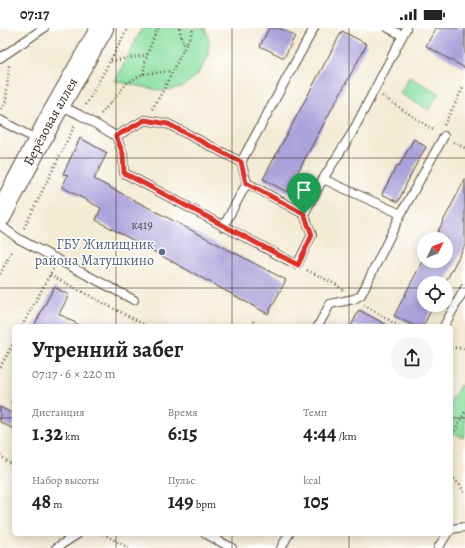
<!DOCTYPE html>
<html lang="ru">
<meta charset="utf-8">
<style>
body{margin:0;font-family:Alegreya,serif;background:#f6f6f6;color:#222;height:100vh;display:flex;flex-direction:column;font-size:15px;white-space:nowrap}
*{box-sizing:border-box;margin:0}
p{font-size:13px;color:#767676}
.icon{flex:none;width:22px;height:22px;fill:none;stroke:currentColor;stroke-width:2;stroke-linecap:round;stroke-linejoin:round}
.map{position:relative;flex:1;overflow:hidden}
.sheet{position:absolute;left:12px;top:296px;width:441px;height:212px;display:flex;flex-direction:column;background:#fff;border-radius:6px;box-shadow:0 2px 10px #0003}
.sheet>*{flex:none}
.needle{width:26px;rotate:47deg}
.buttons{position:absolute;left:417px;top:204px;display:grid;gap:8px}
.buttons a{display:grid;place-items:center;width:36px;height:36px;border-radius:50%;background:#fff;box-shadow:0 2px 10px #0003;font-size:20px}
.pin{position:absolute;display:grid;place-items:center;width:34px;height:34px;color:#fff;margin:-41px -17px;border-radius:50% 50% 50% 0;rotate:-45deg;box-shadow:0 0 4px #0007}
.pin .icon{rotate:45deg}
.round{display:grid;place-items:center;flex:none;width:42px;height:42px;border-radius:21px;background:#f6f6f6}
.summary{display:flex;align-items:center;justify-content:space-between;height:68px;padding:0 20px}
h1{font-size:22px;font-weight:600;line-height:30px}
.stats{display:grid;grid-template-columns:repeat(3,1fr);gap:6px;height:68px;padding:4px 20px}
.stats div{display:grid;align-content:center}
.stats b{font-size:20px;font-weight:600}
.stats small{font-size:11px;font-weight:400}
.stats p{font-size:11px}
.status{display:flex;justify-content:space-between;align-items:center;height:28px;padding:0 20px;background:#fff;direction:ltr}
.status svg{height:11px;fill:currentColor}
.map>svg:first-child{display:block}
.green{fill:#8be0a3;stroke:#638560}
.building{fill:#aba2da}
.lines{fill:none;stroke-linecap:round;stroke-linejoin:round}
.lane-casing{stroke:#574739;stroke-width:10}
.secondary-casing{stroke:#574739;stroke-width:24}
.path{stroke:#574739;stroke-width:2.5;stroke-dasharray:1 3;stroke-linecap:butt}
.lane{stroke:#fff;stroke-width:8}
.secondary{stroke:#fff;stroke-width:22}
.route-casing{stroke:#fff;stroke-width:8}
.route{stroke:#d93025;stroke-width:5}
.grid{fill:none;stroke:#3b2a1e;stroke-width:1;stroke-opacity:0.55}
.service-dot{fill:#5c6f8a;stroke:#fff;stroke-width:1.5}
.labels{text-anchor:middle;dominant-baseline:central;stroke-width:3;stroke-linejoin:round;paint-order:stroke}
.number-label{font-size:12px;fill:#57484d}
.street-label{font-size:14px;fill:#3b2a1e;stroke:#fff}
.service-label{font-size:14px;fill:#4e5e75;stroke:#fff;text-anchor:end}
</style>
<div class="status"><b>07:17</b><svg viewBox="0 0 49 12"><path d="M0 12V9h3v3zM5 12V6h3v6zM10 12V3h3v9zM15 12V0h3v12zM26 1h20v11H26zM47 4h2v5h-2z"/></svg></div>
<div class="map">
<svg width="465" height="520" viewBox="0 0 465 520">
<rect width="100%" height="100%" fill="#fff"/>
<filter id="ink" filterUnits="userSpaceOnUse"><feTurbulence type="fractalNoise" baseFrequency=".025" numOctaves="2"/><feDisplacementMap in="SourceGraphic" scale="8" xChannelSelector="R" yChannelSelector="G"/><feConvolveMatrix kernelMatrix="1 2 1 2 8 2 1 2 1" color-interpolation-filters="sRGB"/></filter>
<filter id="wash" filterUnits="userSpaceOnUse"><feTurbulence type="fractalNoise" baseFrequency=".012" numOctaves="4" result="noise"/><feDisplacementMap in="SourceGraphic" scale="16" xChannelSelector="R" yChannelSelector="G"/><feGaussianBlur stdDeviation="0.9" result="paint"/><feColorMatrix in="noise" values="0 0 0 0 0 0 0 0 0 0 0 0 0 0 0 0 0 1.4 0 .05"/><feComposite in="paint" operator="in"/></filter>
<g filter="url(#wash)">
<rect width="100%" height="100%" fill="#f4ebd5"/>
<path class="green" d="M142,0H205L209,11L208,30L197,47L182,59L163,63L115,53Z
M409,49L439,65L429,82L400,66Z
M460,357L465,359V406L463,410L451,403V373Z"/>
<g id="blocks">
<path class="building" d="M269,0H279L295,8L284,30L260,18Z
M436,0H465V40L426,18Z
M342,3L367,16L287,164L263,151Z
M80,110L107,125L94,151L286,252L268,286L96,192L101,180L62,159L68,147L63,146Z
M414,111L426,119L413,142L398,174L382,166L397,137L399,138Z
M465,151V217L445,255H424V277H434L423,298H414L394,288L424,230V233H446V211H434Z
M54,259L69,267L59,286L81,298H34Z
M359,282L389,298H351Z
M0,379L14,386V401L0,394Z"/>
</g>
</g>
<g filter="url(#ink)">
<use href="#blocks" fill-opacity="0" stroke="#574739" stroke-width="1"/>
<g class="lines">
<g class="lane-casing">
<path id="lane" d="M388,0L402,7
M0,30L44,0
M60,77L80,87L116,108L123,126L124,145L297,237L312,207L304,186L323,151L352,105L406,1
M0,92L24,105L39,112
M116,108L145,92L168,96L241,134L314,0
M323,151L401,186
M247,155L304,186
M0,197L19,211L134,272
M223,199L247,155L241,134
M318,298L330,276L354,271L361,267L401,186L444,108
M444,298L465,260
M451,501L465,499
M206,506L232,520
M56,520L78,506
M281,520L289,506
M438,520L447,506"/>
</g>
<g class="secondary-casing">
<g id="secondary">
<path id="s1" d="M0,188L50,92L102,0"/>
</g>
</g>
<path class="path" d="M179,0L184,19
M111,33L147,27
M143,46L147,27L157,1L159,0
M382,68L435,103
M86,77L128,0
M1,81L6,73L9,37
M152,81L163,63L194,0
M101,86L127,55L143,46L172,43
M444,97L464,58
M453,114L465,120
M24,200L75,97
M307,242L337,257L343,262
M0,246L13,221
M50,247L147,298
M364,277L399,298
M253,293L255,298
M22,298L53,241
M270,298V297
M451,319L465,321
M0,339L13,316
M11,374L14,376
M451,410L465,384
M0,427L14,439
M451,448L461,458L465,466
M103,506L129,520"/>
<use href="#lane" class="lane"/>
<use href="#secondary" class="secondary"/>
</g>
</g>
<g class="lines" filter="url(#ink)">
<g class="route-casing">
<path id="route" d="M145,92L168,96L241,134L246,155L304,186L312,207L298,237L124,145L123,126L116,108Z"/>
</g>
<use href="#route" class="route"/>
</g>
<path class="grid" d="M116,0V298M232,0V298M349,0V298M0,130H465M0,260H424M446,260H465M0,390H14M451,390H465M116,506V520M232,506V520M349,506V520"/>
<circle class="service-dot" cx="162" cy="224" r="4"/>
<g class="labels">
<g class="number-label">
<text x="142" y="197">к419</text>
</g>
<g class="street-label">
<text stroke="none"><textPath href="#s1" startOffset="107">Берёзовая аллея</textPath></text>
</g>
<g class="service-label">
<text x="154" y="216">ГБУ Жилищник<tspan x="154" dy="16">района Матушкино</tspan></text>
</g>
</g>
</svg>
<div class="buttons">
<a><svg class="needle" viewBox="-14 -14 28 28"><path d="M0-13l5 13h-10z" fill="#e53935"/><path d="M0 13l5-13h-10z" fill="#767676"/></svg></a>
<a><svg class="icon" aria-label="locate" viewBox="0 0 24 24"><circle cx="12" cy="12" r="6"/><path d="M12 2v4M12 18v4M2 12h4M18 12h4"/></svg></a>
</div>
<div class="pin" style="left:304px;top:186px;background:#1e9e55"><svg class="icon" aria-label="arrive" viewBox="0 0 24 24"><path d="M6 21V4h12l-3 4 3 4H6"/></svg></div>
<section class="sheet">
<div class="summary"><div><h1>Утренний забег</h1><p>07:17 · 6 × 220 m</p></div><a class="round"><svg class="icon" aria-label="share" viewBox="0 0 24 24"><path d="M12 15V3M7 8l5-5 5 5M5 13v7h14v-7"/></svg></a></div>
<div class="stats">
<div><p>Дистанция</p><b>1.32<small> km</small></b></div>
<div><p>Время</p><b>6:15</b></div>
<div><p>Темп</p><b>4:44<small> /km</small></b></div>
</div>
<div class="stats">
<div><p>Набор высоты</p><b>48<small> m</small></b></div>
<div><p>Пульс</p><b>149<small> bpm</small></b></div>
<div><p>kcal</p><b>105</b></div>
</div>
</section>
</div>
